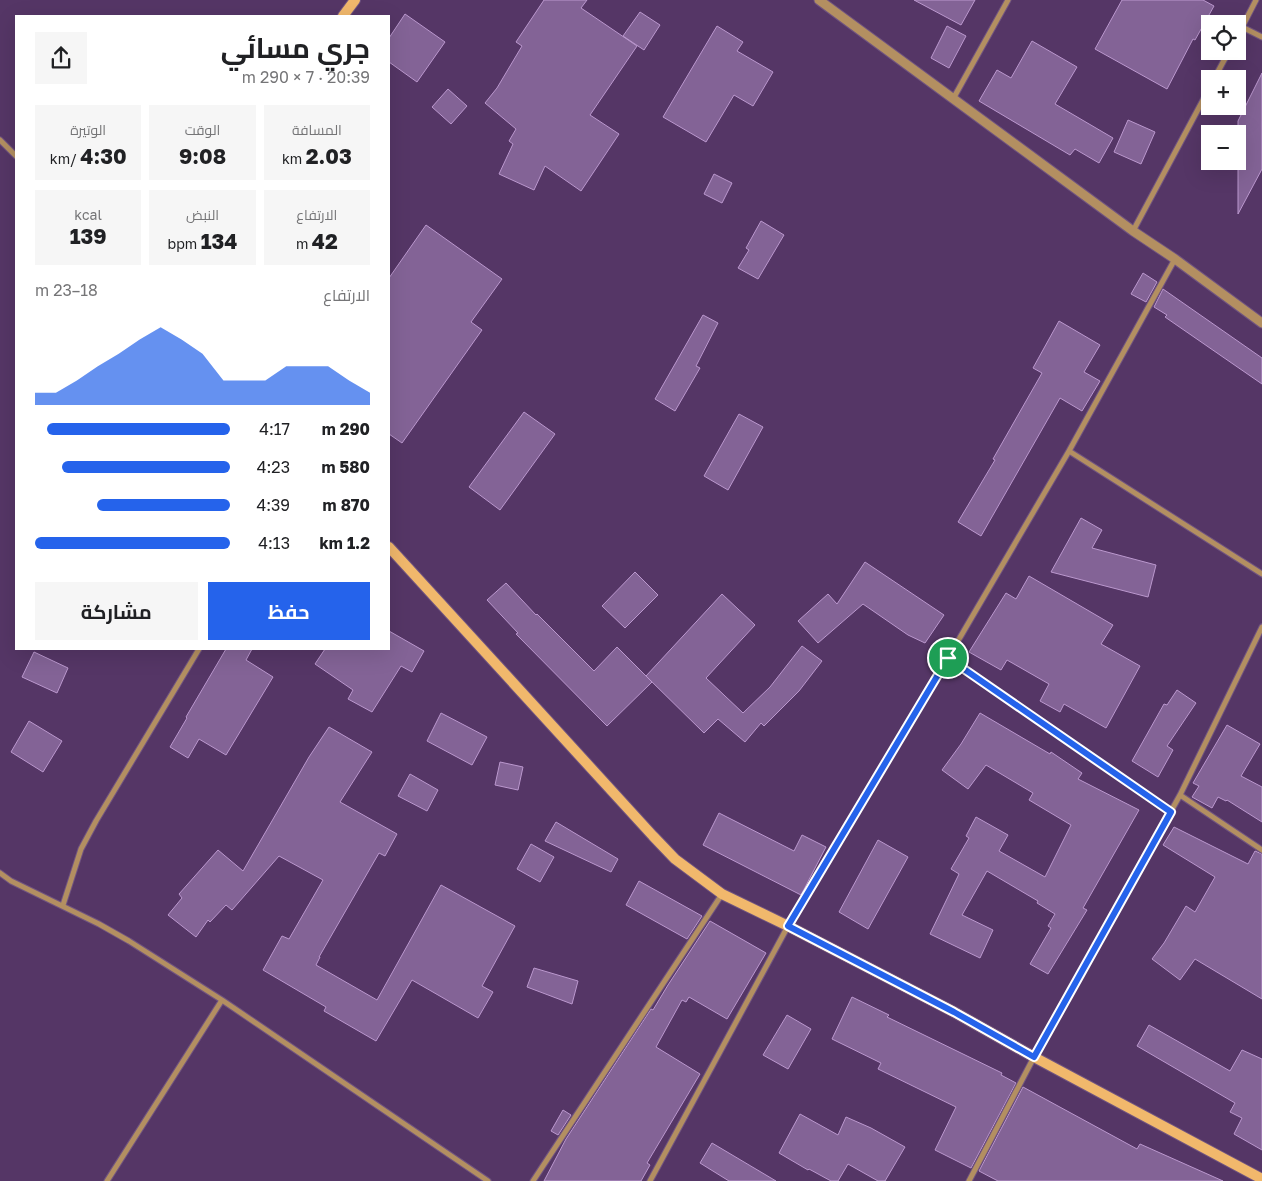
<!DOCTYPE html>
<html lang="ar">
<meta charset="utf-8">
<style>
body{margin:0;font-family:"Golos Text",Cairo,sans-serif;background:#f6f6f6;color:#202124;direction:rtl;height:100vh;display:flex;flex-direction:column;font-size:19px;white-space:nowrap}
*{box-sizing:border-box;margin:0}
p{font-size:16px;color:#757577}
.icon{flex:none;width:28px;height:28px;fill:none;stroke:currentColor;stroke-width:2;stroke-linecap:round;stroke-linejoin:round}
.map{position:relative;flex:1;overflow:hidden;direction:ltr}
.drawer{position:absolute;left:15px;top:15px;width:375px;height:635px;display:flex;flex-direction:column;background:#fff;border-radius:0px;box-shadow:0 5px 20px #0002;direction:rtl}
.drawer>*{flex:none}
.buttons{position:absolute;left:1201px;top:15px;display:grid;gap:10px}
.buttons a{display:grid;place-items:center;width:45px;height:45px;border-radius:0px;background:#fff;box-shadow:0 5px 20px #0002;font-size:25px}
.pin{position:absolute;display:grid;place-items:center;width:42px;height:42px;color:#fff;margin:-21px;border:2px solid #fff;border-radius:50%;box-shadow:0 1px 5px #0007}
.round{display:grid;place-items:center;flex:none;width:52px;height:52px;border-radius:0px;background:#f6f6f6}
.overview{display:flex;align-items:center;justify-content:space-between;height:85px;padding:0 20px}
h1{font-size:28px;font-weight:700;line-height:38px}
.figures{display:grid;grid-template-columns:repeat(3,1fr);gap:8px;height:85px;padding:5px 20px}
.figures div{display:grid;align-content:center;border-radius:0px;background:#f6f6f6;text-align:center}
.figures b{font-size:21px;font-weight:700}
.figures small{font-size:14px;font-weight:400}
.figures p{font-size:14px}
.chart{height:140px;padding:10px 20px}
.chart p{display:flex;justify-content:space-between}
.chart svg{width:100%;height:90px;margin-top:5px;fill:#2563eb;opacity:.7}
.button{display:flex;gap:10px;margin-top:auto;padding:10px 20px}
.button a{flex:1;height:58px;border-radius:0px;background:#2563eb;color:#fff;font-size:20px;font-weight:700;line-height:58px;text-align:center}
.button a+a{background:#f6f6f6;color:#202124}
ul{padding:0 20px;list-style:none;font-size:16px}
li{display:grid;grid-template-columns:80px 60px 1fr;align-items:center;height:38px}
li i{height:12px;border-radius:6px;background:#2563eb}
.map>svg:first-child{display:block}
.building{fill:#836396;stroke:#bb98ce}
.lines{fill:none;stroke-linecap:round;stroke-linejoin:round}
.minor-casing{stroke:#705480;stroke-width:7}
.tertiary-casing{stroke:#705480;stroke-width:11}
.secondary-casing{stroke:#705480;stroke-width:12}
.minor{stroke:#b38f61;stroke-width:5}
.tertiary{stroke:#b38f61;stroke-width:9}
.secondary{stroke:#f1b86c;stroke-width:10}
.route-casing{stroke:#fff;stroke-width:10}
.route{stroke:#2563eb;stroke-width:6}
</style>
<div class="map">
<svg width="1262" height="1181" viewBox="0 0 1262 1181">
<rect width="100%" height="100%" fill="#553666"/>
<path class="building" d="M544,0H587L581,8L637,46L590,115L619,134L581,191L545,166L534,190L499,174L513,144L509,141L516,129L485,103L497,88L522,46L516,42Z
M914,0H975L961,25Z
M1122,0H1203L1214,6L1195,40L1193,39L1167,89L1095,49Z
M640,12L660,25L644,50L623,36Z
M405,14L445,42L417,82L389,62V38Z
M717,26L743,42L737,51L773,72L753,106L734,95L706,142L663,117Z
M947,26L966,36L949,68L931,58Z
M1032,41L1077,67L1055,104L1113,138L1099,163L1075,149L1070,155L979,101L997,70L1011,78Z
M1262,73V169L1238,214V121Z
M448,89L467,106L451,124L432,107Z
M1128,120L1155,132L1141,164L1114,152Z
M714,174L732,183L722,203L704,194Z
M761,221L784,235L758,279L738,268L749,250L746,248Z
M426,225L502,279L471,322L482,330L402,443L389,434V278Z
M1143,273L1157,282L1146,302L1131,294Z
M1163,289L1262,358V384L1165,317L1167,315L1154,307Z
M703,315L718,323L696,366L700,368L675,411L655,399Z
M1059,321L1100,345L1084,372L1100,381L1082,411L1060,398L981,536L958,522L995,460L993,459L1042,373L1033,368Z
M524,412L555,434L500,510L469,487Z
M739,414L763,427L728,490L704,476Z
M1081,518L1102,530L1092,548L1156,565L1148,597L1051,572Z
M865,562L944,615L925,643L908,635L863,604L818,643L798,621L828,594L837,604Z
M635,572L658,595L625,628L602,606Z
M1029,576L1113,625L1101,644L1140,666L1106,728L1064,704L1060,712L1040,701L1049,684L1007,660L1001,670L969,652L1006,593L1016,599Z
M506,583L536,615L537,614L594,671L617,647L652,682L607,726L516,634L518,633L487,600Z
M722,594L755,625L706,678L743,713L770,687L802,646L822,661L799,691L764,726L761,723L745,742L718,719L704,733L646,676Z
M389,631L424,651L412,672L401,666L372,712L348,699L353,690L315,664L325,649H389Z
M226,649H252L246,660L273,677L226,755L199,739L188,758L170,747L187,718L186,717Z
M34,652L68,668L57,693L22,677Z
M1177,690L1196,703L1167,746L1173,750L1158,777L1132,761L1164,704L1167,705Z
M441,713L487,737L472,765L427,741Z
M980,713L1050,754L1051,752L1082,773L1078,779L1139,810L1083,908L1087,910L1048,974L1030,964L1051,928L1048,926L1055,914L1037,903L1038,901L987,871L962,915L993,930L980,958L930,934L959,874L951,869L969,838L966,836L976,817L1008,835L999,851L1045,877L1071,825L1029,800L1033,793L986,765L968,789L942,770L961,744Z
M29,721L62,741L43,772L11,752Z
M1227,725L1260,744L1241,776L1262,787V822L1227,800L1226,801L1218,797L1212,808L1192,797L1199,786L1193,783Z
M329,727L372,752L340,802L397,834L385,856L379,853L319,957H320L316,965L377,1000L441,885L515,926L482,986L493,992L478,1018L412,980L376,1041L324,1011L326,1007L263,970L282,936L289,939L323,880L279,856L232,910L226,905L210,922L208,920L196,937L168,915L182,898L179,894L218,850L243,871L309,757Z
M500,762L523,767L518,790L495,785Z
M410,774L438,790L427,811L398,796Z
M719,813L794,851L802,835L826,847L801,895L703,845Z
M556,822L618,859L611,872L545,841Z
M1174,827L1248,864L1255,851L1262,854V999L1195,959L1180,980L1152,959L1164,943L1186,906L1195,912L1215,877L1163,845Z
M878,840L908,857L868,929L839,912Z
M531,844L554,857L540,882L517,869Z
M639,881L702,916L687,939L626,905Z
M710,921L766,953L727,1019L689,997L686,1002L682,1000L656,1047L700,1074L647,1163L650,1165L641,1181H544L566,1139L651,1009L653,1010L668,985Z
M534,968L578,981L572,1004L527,987Z
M852,997L889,1015L887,1017L1002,1073L1001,1075L1016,1083L971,1168L935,1150L956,1107L878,1069L881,1063L832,1039Z
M787,1015L811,1029L788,1069L763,1055Z
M1149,1025L1230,1071L1242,1050L1262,1059V1150L1234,1134L1242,1118L1230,1112L1235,1103L1137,1046Z
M1023,1087L1137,1149L1140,1144L1223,1181H998L979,1171Z
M563,1110L571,1115L558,1135L551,1131Z
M800,1114L838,1135L846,1117L871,1128L905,1147L885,1181H878L848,1164L838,1181H831L809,1169L808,1170L779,1153Z
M712,1143L776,1181H729L700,1163Z"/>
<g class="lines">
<g class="minor-casing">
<path id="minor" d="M1242,27L1262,37
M1238,35L1256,0
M1214,79L1229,51
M953,99L1008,0
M0,140L16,156
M1133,231L1210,87
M1069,451L1262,574
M948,658L1171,812
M1180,795L1262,850
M0,873L11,881L99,924L129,941L222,1000L488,1181
M63,905L81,849L96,821L199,649
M107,1181L222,1000
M533,1181L722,894
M650,1181L788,926L948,658L1069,451L1175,259
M969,1181L1034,1057L1180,795L1262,627"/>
</g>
<g class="tertiary-casing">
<path id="tertiary" d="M819,0L1133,231L1175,259L1262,323"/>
</g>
<g class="secondary-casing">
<path id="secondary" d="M343,16L355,0
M389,547L653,836L675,859L722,894L788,926L954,1012L1034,1057L1262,1179"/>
</g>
<use href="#minor" class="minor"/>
<use href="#tertiary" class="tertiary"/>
<use href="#secondary" class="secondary"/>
</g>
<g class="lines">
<g class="route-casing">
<path id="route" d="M948,658L1171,812L1034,1057L954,1012L788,926Z"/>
</g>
<use href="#route" class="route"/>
</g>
</svg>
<div class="buttons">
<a><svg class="icon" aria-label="locate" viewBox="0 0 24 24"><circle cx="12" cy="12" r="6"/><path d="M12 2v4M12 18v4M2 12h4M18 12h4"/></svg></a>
<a>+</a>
<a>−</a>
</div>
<div class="pin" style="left:948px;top:658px;background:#1e9e55"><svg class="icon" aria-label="arrive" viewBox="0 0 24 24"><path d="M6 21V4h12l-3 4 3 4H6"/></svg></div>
<section class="drawer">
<div class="overview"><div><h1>جري مسائي</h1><p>20:39 · 7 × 290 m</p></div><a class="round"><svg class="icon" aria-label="share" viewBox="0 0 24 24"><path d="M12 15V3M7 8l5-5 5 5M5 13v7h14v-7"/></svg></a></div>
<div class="figures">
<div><p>المسافة</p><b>2.03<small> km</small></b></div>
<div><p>الوقت</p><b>9:08</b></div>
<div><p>الوتيرة</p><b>4:30<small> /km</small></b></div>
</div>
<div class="figures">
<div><p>الارتفاع</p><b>42<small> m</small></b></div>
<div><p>النبض</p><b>134<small> bpm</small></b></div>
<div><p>kcal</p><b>139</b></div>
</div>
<div class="chart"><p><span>الارتفاع</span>18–23 m</p>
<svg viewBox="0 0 160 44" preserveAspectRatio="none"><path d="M0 44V38L10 38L20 32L30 25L40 19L50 12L60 6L70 12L80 19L90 32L100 32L110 32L120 25L130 25L140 25L150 32L160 38V44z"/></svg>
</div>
<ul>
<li><b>290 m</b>4:17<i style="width:94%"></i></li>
<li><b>580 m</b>4:23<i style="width:86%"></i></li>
<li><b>870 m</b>4:39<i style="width:68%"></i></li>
<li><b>1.2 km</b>4:13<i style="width:100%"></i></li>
</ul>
<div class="button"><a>حفظ</a><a>مشاركة</a></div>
</section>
</div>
